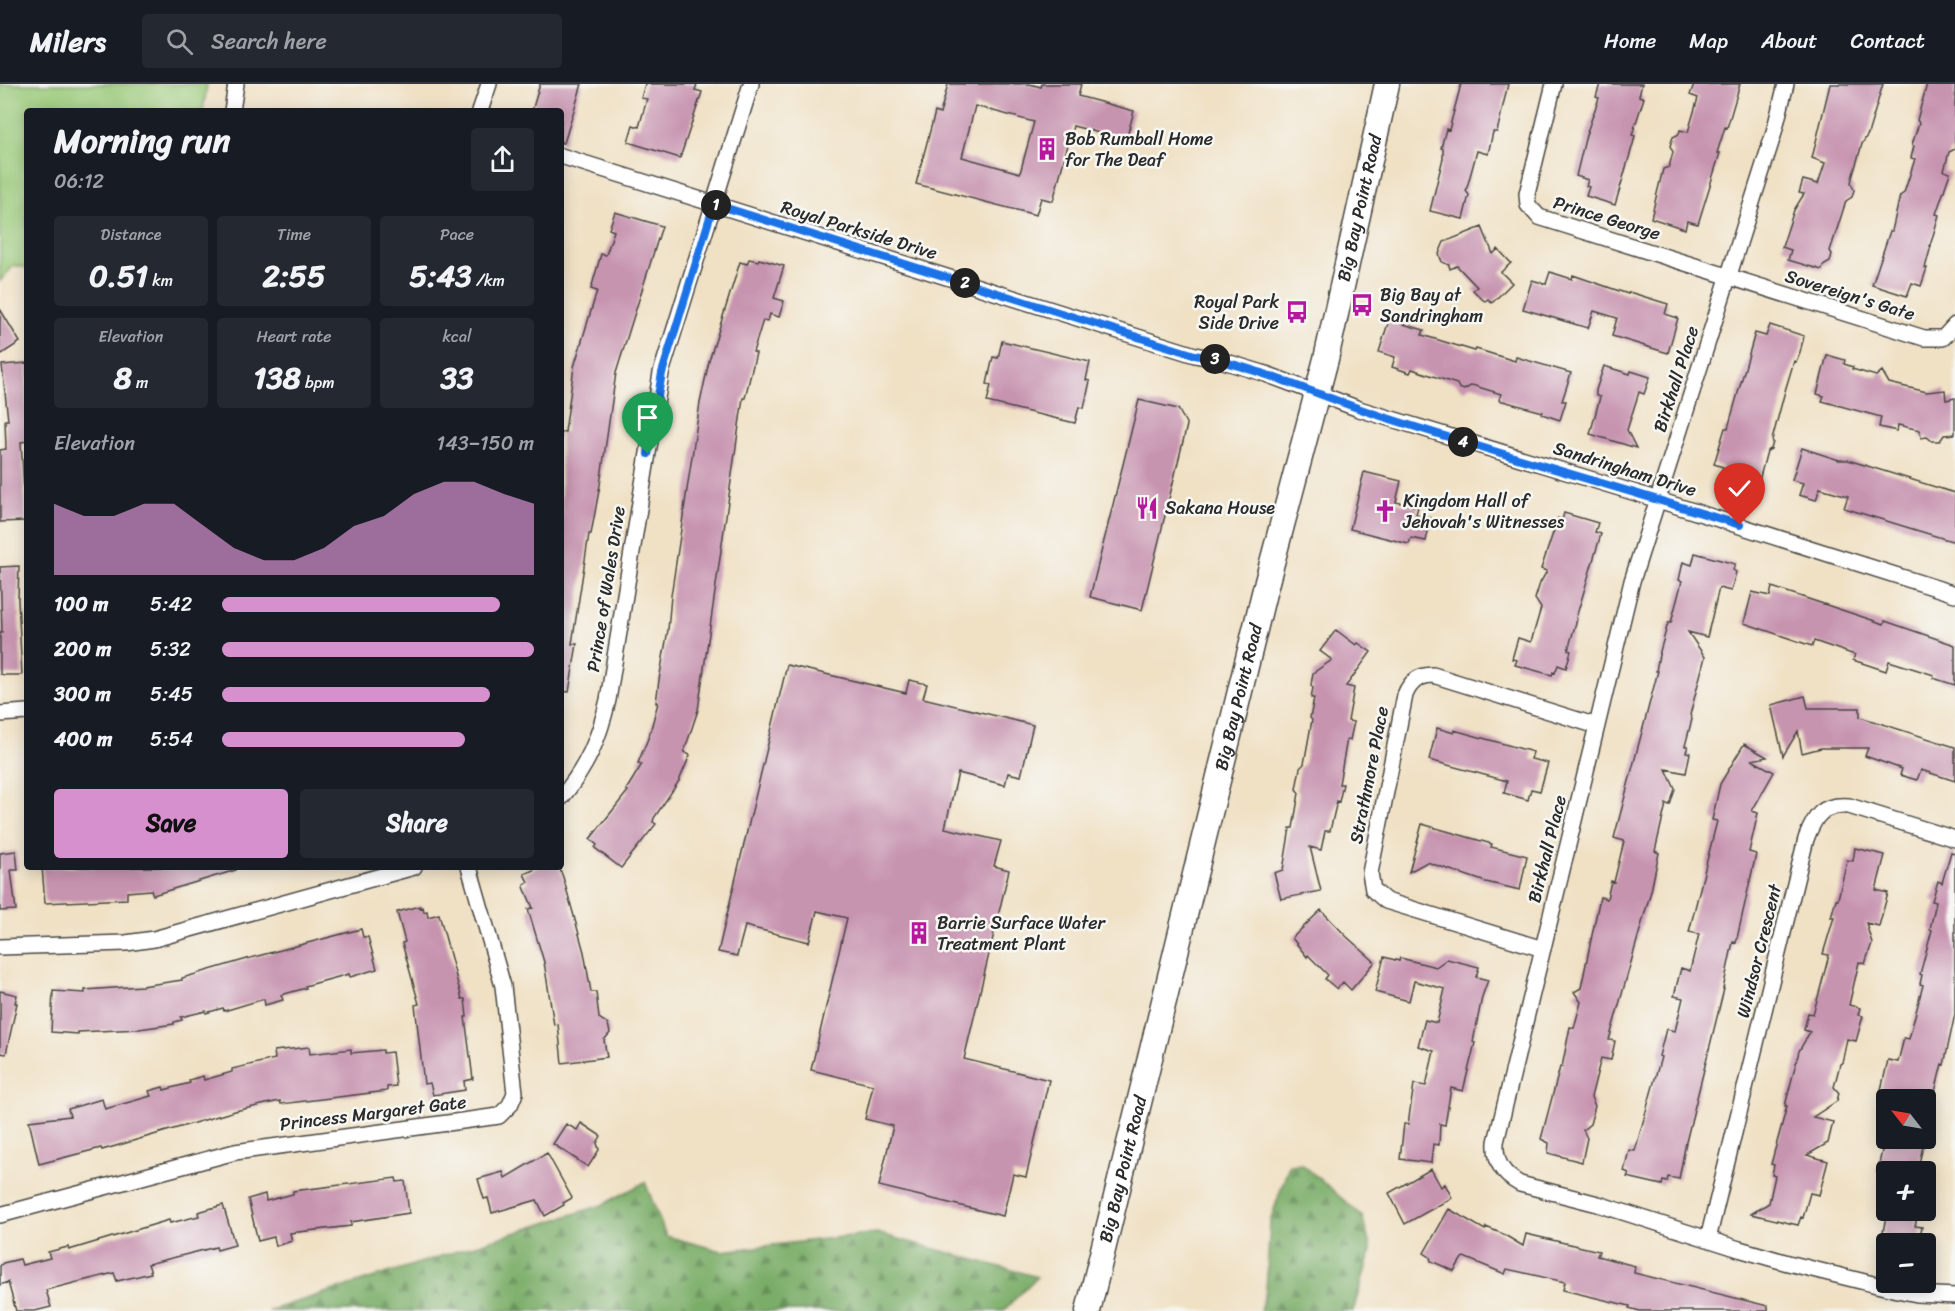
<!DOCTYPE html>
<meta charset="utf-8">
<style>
body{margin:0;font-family:Sriracha,sans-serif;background:#242831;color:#f1f3f6;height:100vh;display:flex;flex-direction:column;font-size:22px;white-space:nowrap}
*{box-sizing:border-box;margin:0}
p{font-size:20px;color:#9ea1a6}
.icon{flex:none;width:33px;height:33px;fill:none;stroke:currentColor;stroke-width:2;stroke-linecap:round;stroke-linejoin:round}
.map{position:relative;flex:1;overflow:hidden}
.sheet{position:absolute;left:24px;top:24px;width:540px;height:762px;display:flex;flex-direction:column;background:#171b24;border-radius:6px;box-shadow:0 3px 15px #0003}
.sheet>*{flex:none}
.needle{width:39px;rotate:301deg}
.tools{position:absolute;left:1876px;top:1005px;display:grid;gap:12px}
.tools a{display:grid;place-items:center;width:60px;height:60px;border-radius:6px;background:#171b24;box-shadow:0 3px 15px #0003;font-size:30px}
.pin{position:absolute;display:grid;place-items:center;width:51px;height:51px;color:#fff;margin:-62px -26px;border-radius:50% 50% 50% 0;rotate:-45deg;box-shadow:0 0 6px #0007}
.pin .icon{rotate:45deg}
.km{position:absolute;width:30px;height:30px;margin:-15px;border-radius:50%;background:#222;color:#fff;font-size:16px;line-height:30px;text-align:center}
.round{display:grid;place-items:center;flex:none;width:63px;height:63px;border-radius:6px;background:#242831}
.overview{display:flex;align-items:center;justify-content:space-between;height:102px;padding:0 30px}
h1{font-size:33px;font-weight:700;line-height:45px}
.metrics{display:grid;grid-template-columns:repeat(3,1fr);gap:9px;height:102px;padding:6px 30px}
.metrics div{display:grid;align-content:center;border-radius:6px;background:#242831;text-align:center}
.metrics b{font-size:30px;font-weight:700}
.metrics small{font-size:16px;font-weight:400}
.metrics p{font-size:16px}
.chart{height:168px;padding:12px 30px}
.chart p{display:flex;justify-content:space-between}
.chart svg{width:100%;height:108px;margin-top:6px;fill:#d690ce;opacity:.7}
.action{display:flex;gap:12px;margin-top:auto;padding:12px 30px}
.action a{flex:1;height:69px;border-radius:6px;background:#d690ce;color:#111;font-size:24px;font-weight:700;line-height:69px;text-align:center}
.action a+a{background:#242831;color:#f1f3f6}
ul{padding:0 30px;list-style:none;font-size:20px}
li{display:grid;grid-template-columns:96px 72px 1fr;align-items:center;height:45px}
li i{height:15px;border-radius:8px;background:#d690ce}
header{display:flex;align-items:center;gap:36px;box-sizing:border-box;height:84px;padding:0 30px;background:#171b24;border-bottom:2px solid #363941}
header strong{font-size:28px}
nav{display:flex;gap:33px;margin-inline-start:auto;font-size:21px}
.search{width:420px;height:54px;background:#242831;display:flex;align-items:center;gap:15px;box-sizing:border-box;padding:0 21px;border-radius:6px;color:#9ea1a6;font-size:22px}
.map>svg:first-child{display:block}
.forest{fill:url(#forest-firs);stroke:#526c4a;stroke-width:1.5}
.park{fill:#99c978;stroke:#627a52;stroke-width:1.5}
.building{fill:#c794b0;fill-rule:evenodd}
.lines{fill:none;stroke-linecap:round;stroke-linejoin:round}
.minor-casing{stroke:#494642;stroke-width:18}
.primary-casing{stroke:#494642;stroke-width:27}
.minor{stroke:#fff;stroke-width:15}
.primary{stroke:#fff;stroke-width:24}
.route-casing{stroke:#fff;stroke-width:12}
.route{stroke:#1a73e8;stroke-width:8}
.labels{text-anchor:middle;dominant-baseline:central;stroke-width:5;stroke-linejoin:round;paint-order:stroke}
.poi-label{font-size:18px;fill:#2b2b2b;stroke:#f6f6f2;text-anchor:start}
.street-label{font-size:18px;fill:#2b2b2b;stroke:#f6f6f2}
</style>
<header>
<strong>Milers</strong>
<div class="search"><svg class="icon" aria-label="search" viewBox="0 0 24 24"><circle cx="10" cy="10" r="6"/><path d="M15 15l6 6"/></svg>Search here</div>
<nav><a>Home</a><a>Map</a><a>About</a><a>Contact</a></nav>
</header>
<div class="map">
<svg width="1955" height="1227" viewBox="0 0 1955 1227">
<defs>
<pattern id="forest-firs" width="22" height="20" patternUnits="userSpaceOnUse" patternTransform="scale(1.5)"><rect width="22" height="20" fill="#7aad68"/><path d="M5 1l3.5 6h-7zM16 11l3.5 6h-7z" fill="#648d56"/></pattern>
</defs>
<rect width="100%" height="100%" fill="#f6f6f2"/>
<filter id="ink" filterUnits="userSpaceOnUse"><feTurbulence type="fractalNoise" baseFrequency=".0167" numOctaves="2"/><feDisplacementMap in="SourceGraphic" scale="12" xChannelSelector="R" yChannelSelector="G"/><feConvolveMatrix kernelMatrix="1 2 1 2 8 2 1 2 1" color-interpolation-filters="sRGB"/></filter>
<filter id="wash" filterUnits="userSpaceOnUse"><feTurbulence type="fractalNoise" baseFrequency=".008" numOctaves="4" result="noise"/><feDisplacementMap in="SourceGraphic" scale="24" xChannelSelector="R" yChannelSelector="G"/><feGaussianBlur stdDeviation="1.35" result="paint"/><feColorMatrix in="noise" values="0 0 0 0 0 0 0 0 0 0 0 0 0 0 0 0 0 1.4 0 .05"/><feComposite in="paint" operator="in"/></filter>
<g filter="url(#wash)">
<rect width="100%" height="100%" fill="#f0e1c5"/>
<path class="forest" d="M1302,1080L1362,1132L1371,1166L1353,1227H1260L1266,1206L1270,1138L1289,1081Z
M645,1098L666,1152L722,1167L877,1149L1037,1193L1003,1227H268L602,1121Z"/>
<path class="park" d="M0,0H207L203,27H27V184L14,181L0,197Z"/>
<g id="blocks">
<path class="building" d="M540,0H582L564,59H561V27H532Z
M645,0H697L695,6L702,8L680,74L628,58L633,41L639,43L647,15L641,14Z
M948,0H1030L1041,3L1042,0H1081L1078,12L1134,27L1126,56L1073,42L1053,117L1041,114L1036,131L916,100L935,28L940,30ZM975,22L1034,38L1020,89L962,73Z
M1461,0H1508L1497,48H1493L1488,70L1477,67L1466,107L1469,111L1463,135L1430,127L1443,74V64H1441L1446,45L1449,46Z
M1600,0H1642L1639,12L1644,14L1632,51L1635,52L1633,60L1615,121L1586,112L1589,103L1586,102L1588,96L1576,92L1586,51L1599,14L1596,13Z
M1694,0H1740L1727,44L1725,43L1717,69H1720L1698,140L1687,137L1685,145L1651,134L1663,85L1669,83L1673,68L1670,62L1673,53L1679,50L1680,46L1688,48L1698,14L1690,11Z
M1830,0H1883L1868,50L1862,60L1852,94L1851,99L1854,106L1852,113L1846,117L1830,167L1832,170L1830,178L1823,182L1822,186L1788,176L1791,166L1782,163L1794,126L1804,110L1799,109L1803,96L1818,100L1825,79L1812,74Z
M1927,0H1955V65L1949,68L1944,87L1950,89L1936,130L1939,131L1930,162H1931L1925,184H1927L1921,202L1912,199L1907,212L1872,201L1890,147H1892L1900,112L1904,109L1915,75L1911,74L1914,62L1912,61L1919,39L1917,36Z
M615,128L662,142L616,289L600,401L591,450H589L572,560H577L569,608L561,607V348H565L574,283L597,207L591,205L601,170L606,171L614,147L609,145Z
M1482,143L1493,170L1498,165L1511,179L1501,188L1512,199L1492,219L1488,215L1485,217L1483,216L1473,206L1477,203L1457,182L1450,185L1449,181L1442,178L1439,170L1444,158Z
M749,175L758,177L759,175L784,182L774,214L784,217L779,233L770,230L768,237L763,236L753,268L756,269L745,314H743L698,626L684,668L690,671L679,697L654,734L653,738L656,740L621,784L595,764L597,761L590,755L628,707L626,706L642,680L638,679L649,652L658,619H656L659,596L668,546L671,512L700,319L709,277L740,178L747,180Z
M1550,188L1572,195L1573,191L1628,210L1629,208L1668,220L1665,230L1678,234L1668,269L1612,252L1617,234L1594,227L1588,244L1523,225L1532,196L1546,200Z
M0,225L20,258L0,271Z
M1389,236L1424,246L1422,251L1468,265L1475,267L1476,265L1515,277L1516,273L1571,289L1562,317H1566L1560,336L1542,330L1543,328L1499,316L1501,310L1472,301L1464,306L1459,304L1457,300L1412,285L1410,289L1392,283L1395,273L1379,268Z
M1770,241L1804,252L1800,268L1796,278L1794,277L1785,307L1772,356L1773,358L1771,365L1767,367L1759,397L1754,407L1719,396L1723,383L1714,380L1725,344H1728L1755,249L1766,252Z
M1002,257L1090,278L1086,296L1090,297L1084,324L1079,323L1075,339L987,318L991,301L987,300L993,273L998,274Z
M1827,271L1845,276L1844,280L1853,283L1852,285L1876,292L1882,287L1889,299L1927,308L1945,306L1946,316L1955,314V350L1944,351L1940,357H1932L1927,353L1921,354L1920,346L1898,341L1897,347L1879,343L1881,333L1822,317L1824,312L1817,310Z
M27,279V357L21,358L26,437L0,438V366L6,365L5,336H8L2,281Z
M1604,282L1630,290L1631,287L1650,293L1644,310L1639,308L1627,346L1636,364L1590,350L1600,313L1596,312V306Z
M1139,316L1178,325L1187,341L1142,526L1090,513Z
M1802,364L1839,376H1848L1955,409V458L1844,424L1848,412L1820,404L1816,416L1799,411L1803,399L1792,396Z
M1364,388L1401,397L1396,418L1418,423L1416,430L1431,434L1426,457L1411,454L1409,460L1350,445Z
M1564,429L1598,439L1595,448L1601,450L1576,534L1577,535L1568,566L1571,567L1566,584L1558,581L1555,589L1553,588L1552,591L1515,581L1517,576L1512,575L1518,554L1531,558L1541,524L1535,515L1540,499L1547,487L1541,485L1558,434L1562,436Z
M1695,469L1735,480L1733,486L1736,488L1731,507L1719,504L1707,553L1688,548L1705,573L1690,631L1692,635L1685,662H1688L1686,668L1690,669L1686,689L1666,685L1675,705L1670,721L1666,720L1655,767L1659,769L1651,807L1613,942L1609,956L1615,957L1611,976L1601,974L1591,1013L1595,1022L1590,1040L1583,1046L1587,1054L1582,1078L1548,1069L1549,1059L1541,1055L1560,983H1562L1570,943L1574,944L1581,918L1574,908L1581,904L1600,813L1607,815L1611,797L1614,798L1624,757L1614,754L1658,587H1656L1659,571L1668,539H1671L1682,497L1679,496L1683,478L1692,481Z
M19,482L18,516L22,591H5L0,590V549L2,548L0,483Z
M1772,503L1884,540L1885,537L1955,561V601L1933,594L1934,591L1889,577L1886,587L1853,576L1855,571L1814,557L1812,562L1744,539L1752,508L1770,512Z
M1336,546L1356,561L1358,559L1371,568L1346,602L1354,604L1348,637L1354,638L1350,656L1347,655L1339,700H1343L1339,718L1337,717L1330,747H1325L1321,766L1310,763L1321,807L1281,815L1274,789L1283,786L1290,744H1293L1299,709L1296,705L1300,684L1304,680L1312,636L1310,634L1314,614H1311L1313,604L1311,601L1313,589L1332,576L1320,567Z
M787,581L906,609L909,596L927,600L923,614L1033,641L1021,692L1008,689L1005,701L958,689L945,744L1001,757L994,782L1009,786L964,975L1049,996L1026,1093L1013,1090L1003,1132L879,1102L893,1042L865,1035L873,1001L811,986L847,834L817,827L809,858L745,842L737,872L718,868Z
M1805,612L1808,624H1860V633L1955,663V697L1921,686L1917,696L1900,691L1902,685L1865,672L1868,664H1821L1802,669L1798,647L1783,672L1771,621Z
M1437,644L1454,649V646L1533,668L1531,675L1548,679L1540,707L1531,705L1528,716L1504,709L1507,697L1429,676Z
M1744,660L1767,673L1752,676L1774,688L1752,727L1758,729L1749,768L1756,770L1736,859L1733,858L1723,905H1724L1686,1058L1679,1095L1668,1093L1667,1098L1663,1097L1662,1101L1627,1093L1629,1089L1624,1087L1629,1066L1635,1067L1661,973L1659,972L1666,945L1675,947L1683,914L1674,912L1681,884L1690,887L1699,850L1689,848L1717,737L1712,736L1720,700Z
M1422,740L1492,760L1491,763L1527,772L1520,806L1486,798L1427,778L1409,788Z
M1855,764L1885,771L1876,806L1888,809L1879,842L1866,839L1872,859L1865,880L1859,878L1849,921L1860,924L1858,931L1863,932L1856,957L1847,955L1842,979L1840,980L1834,1003L1839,1009L1837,1017L1813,1033L1833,1038L1828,1059L1807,1071L1828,1077L1819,1111L1810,1109L1803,1134L1801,1133L1798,1141L1751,1130L1769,1119L1775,1092L1772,1091L1774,1081L1771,1080L1787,1022H1785L1799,967L1810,948L1804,946L1808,929L1813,930L1818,913L1829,871L1823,870L1834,833H1831L1836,815H1838L1847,776L1853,777Z
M16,767L18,786H11L16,826L0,827V769Z
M1951,768L1955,769V930L1944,981L1942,980L1933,1016H1904L1880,1010L1888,976L1898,978L1904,954L1909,955L1923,901L1920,900L1922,891L1920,890L1932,846L1930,845L1936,818L1932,817L1938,797L1942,799Z
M42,783H235L236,786L153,811L151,806L127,808V815L45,819Z
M540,783H559L563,793L584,868L591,908H596L599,934L608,940L610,949L604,956L607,973L562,979L558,940L554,941L544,878L528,825L533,824L524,803V800L528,798L524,790Z
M420,822V824L423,823L424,828L427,827L428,833L439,830L462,915H465L467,933H465L473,995L464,997L465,1006L433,1011L430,999L424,1000L415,921L419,920L402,859L405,858L397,828Z
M1321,826L1346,852L1375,878L1351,906L1343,898L1337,905L1325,895L1328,891L1308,871L1307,873L1292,854Z
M361,845L363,853H368L377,885L350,893L349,890L305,902L306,904L281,911L283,916L265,921L264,915L224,927L223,924L206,929V927L181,933L182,936L174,938V940L139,945L78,948V950L51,948L53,907L85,909V906L142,902L182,896V894L254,873Z
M1384,873L1399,877L1400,874L1436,883L1447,875L1479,883L1476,893L1488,896L1482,913L1473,958L1475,959L1463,1007L1451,1004L1445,1041L1440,1040L1439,1061L1433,1060L1431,1079L1400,1075L1404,1040H1408L1414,1000L1426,1002L1434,967L1418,962L1425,936L1437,939L1445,905L1414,897L1409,917L1375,908Z
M0,907L17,911L15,919H17L6,970L0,969Z
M309,963L310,970L351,965V969L383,966V969L392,968L396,1002L387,1003V1007L281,1020L280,1017L235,1027L102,1066L101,1064L39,1080L29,1037L70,1032L68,1025L102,1015L105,1025L151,1012L149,1007L163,1003L164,1006L190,999L189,996L203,992L204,996L232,988V985L275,975L274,967Z
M581,1039L601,1052L597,1059L599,1066L588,1083L553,1060L566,1040L577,1046Z
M1885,1054H1925L1917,1088H1877Z
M547,1069L572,1114L563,1119L564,1121L545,1132L537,1116L492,1129L488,1114L484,1115L478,1095L503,1088L505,1094Z
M1431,1085L1441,1103L1445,1100L1452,1114L1405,1140L1389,1109Z
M396,1094L397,1098L405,1097L409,1129L351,1138V1142L290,1149L292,1157L276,1162L274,1153L258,1157L248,1115L265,1110L266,1117L293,1110V1107Z
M223,1121L235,1161L217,1166L216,1163L148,1180L151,1189L117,1197L114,1189L46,1206L51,1223L35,1227H16L8,1198L0,1201V1182L3,1179L20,1175L22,1181L50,1174L48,1168L68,1163L69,1166L169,1136L170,1139L199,1132L198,1128Z
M1449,1125L1485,1146L1486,1143L1503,1150L1523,1162L1526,1150L1599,1167L1597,1172L1635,1182L1634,1189L1768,1222V1227H1640L1629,1224L1630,1222L1563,1206L1565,1198L1507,1185L1505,1190L1464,1173L1462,1174L1454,1187L1431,1177L1430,1173L1424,1169Z
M1887,1126H1919L1915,1142L1922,1143L1918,1160H1881Z"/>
</g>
</g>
<g filter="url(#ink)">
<use href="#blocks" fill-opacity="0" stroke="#494642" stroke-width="1.5"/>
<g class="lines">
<g class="minor-casing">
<path id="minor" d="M1554,0L1527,110L1528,121L1539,133L1924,254H1943L1955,241
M1786,0L1773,52L1632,497L1496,1058C1495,1078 1502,1090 1520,1100L1598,1120L1739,1165L1788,1179L1897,1206L1917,1210L1955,1212
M232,27L236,0
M480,27L489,0
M561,72L1195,271L1220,276L1266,290L1359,325L1636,409L1955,510
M0,630L27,628
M561,714C587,683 599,655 608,616L661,289L751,0
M0,863L126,859L154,855L414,783
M1543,865L1386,817L1373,806L1370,789L1405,611C1410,598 1419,591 1433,591L1597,642
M0,1131L235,1068L499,1032L510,1021L515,1009L503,902L469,783
M1708,1155L1806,755C1815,731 1822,720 1849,722L1955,755"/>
</g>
<g class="primary-casing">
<g id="primary">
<path id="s1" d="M1088,1227L1264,509L1326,275L1387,0"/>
</g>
</g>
<use href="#minor" class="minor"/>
<use href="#primary" class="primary"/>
</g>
</g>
<g class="lines" filter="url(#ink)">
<g class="route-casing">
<path id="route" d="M648,370L662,289L714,120L1195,271C1261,284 1321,313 1384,333C1502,371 1622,404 1740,441"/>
</g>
<use href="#route" class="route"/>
</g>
<defs>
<g id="building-bare" transform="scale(1.8)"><path d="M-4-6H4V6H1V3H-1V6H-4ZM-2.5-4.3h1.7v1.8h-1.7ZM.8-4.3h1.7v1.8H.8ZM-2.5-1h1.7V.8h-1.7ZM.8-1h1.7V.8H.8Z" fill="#b5179e" stroke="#f6f6f2" stroke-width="2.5" paint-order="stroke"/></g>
<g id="bus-bare" transform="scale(1.8)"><path d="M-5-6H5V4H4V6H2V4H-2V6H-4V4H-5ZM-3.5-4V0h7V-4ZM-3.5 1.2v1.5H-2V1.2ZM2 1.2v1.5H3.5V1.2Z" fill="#b5179e" stroke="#f6f6f2" stroke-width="2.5" paint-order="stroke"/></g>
<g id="restaurant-bare" transform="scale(1.8)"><path d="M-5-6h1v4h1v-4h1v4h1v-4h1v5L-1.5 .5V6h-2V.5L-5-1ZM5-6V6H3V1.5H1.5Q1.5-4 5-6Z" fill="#b5179e" stroke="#f6f6f2" stroke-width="2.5" paint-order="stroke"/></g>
<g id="church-bare" transform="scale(1.8)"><path d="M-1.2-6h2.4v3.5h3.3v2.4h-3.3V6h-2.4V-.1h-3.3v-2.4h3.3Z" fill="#b5179e" stroke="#f6f6f2" stroke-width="2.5" paint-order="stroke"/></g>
</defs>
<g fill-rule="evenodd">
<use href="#building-bare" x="1047" y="65"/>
<use href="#bus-bare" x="1362" y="221"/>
<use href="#bus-bare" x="1297" y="228"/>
<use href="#restaurant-bare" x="1147" y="424"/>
<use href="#church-bare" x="1385" y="427"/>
<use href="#building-bare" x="919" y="849"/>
</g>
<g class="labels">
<g class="poi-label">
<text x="1065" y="55">Bob Rumball Home<tspan x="1065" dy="21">for The Deaf</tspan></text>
<text x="1380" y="211">Big Bay at<tspan x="1380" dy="21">Sandringham</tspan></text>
<text x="1279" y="218" text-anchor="end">Royal Park<tspan x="1279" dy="21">Side Drive</tspan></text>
<text x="1403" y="417">Kingdom Hall of<tspan x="1403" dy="21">Jehovah's Witnesses</tspan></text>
<text x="1165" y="424">Sakana House</text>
<text x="937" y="839">Barrie Surface Water<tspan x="937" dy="21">Treatment Plant</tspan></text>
</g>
<g class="street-label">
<text stroke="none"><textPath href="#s1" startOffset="1136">Big Bay Point Road</textPath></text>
<text transform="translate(1607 134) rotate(17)">Prince George</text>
<text transform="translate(859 146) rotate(17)">Royal Parkside Drive</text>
<text transform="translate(1850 211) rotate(17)">Sovereign's Gate</text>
<text transform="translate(1676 295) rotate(-72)">Birkhall Place</text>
<text transform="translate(1625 385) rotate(17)">Sandringham Drive</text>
<text transform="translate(606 505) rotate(-81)">Prince of Wales Drive</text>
<text stroke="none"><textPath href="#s1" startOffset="632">Big Bay Point Road</textPath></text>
<text transform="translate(1369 691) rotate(-79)">Strathmore Place</text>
<text transform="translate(1547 765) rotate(-76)">Birkhall Place</text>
<text transform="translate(1759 867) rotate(-76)">Windsor Crescent</text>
<text transform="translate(373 1029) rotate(-7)">Princess Margaret Gate</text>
<text stroke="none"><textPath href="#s1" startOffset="146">Big Bay Point Road</textPath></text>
</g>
</g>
</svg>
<div class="tools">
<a><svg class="needle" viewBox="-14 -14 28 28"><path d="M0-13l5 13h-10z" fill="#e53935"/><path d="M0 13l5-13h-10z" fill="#9ea1a6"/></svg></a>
<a>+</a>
<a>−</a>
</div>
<div class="pin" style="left:648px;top:370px;background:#1e9e55"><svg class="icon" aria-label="arrive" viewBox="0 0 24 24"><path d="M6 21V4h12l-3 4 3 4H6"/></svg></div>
<div class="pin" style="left:1740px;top:441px;background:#d93025"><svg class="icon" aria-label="check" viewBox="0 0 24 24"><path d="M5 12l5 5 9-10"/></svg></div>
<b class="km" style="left:716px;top:121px">1</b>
<b class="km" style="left:965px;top:199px">2</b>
<b class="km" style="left:1215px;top:275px">3</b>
<b class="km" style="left:1463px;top:358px">4</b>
<section class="sheet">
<div class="overview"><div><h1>Morning run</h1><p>06:12</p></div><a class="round"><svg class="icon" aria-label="share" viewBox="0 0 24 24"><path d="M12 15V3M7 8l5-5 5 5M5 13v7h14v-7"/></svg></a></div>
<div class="metrics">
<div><p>Distance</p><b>0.51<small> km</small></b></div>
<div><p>Time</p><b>2:55</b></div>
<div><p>Pace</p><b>5:43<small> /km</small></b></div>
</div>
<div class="metrics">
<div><p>Elevation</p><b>8<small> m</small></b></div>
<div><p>Heart rate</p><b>138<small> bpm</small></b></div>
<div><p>kcal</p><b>33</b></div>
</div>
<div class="chart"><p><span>Elevation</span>143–150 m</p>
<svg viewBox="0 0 160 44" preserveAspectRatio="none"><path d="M0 44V15L10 20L20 20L30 15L40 15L50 24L60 33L70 38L80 38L90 33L100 24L110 20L120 11L130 6L140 6L150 11L160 15V44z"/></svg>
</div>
<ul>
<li><b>100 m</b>5:42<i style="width:89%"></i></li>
<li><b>200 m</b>5:32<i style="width:100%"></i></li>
<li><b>300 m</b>5:45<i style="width:86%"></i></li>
<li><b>400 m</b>5:54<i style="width:78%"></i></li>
</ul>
<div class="action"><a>Save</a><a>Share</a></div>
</section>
</div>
